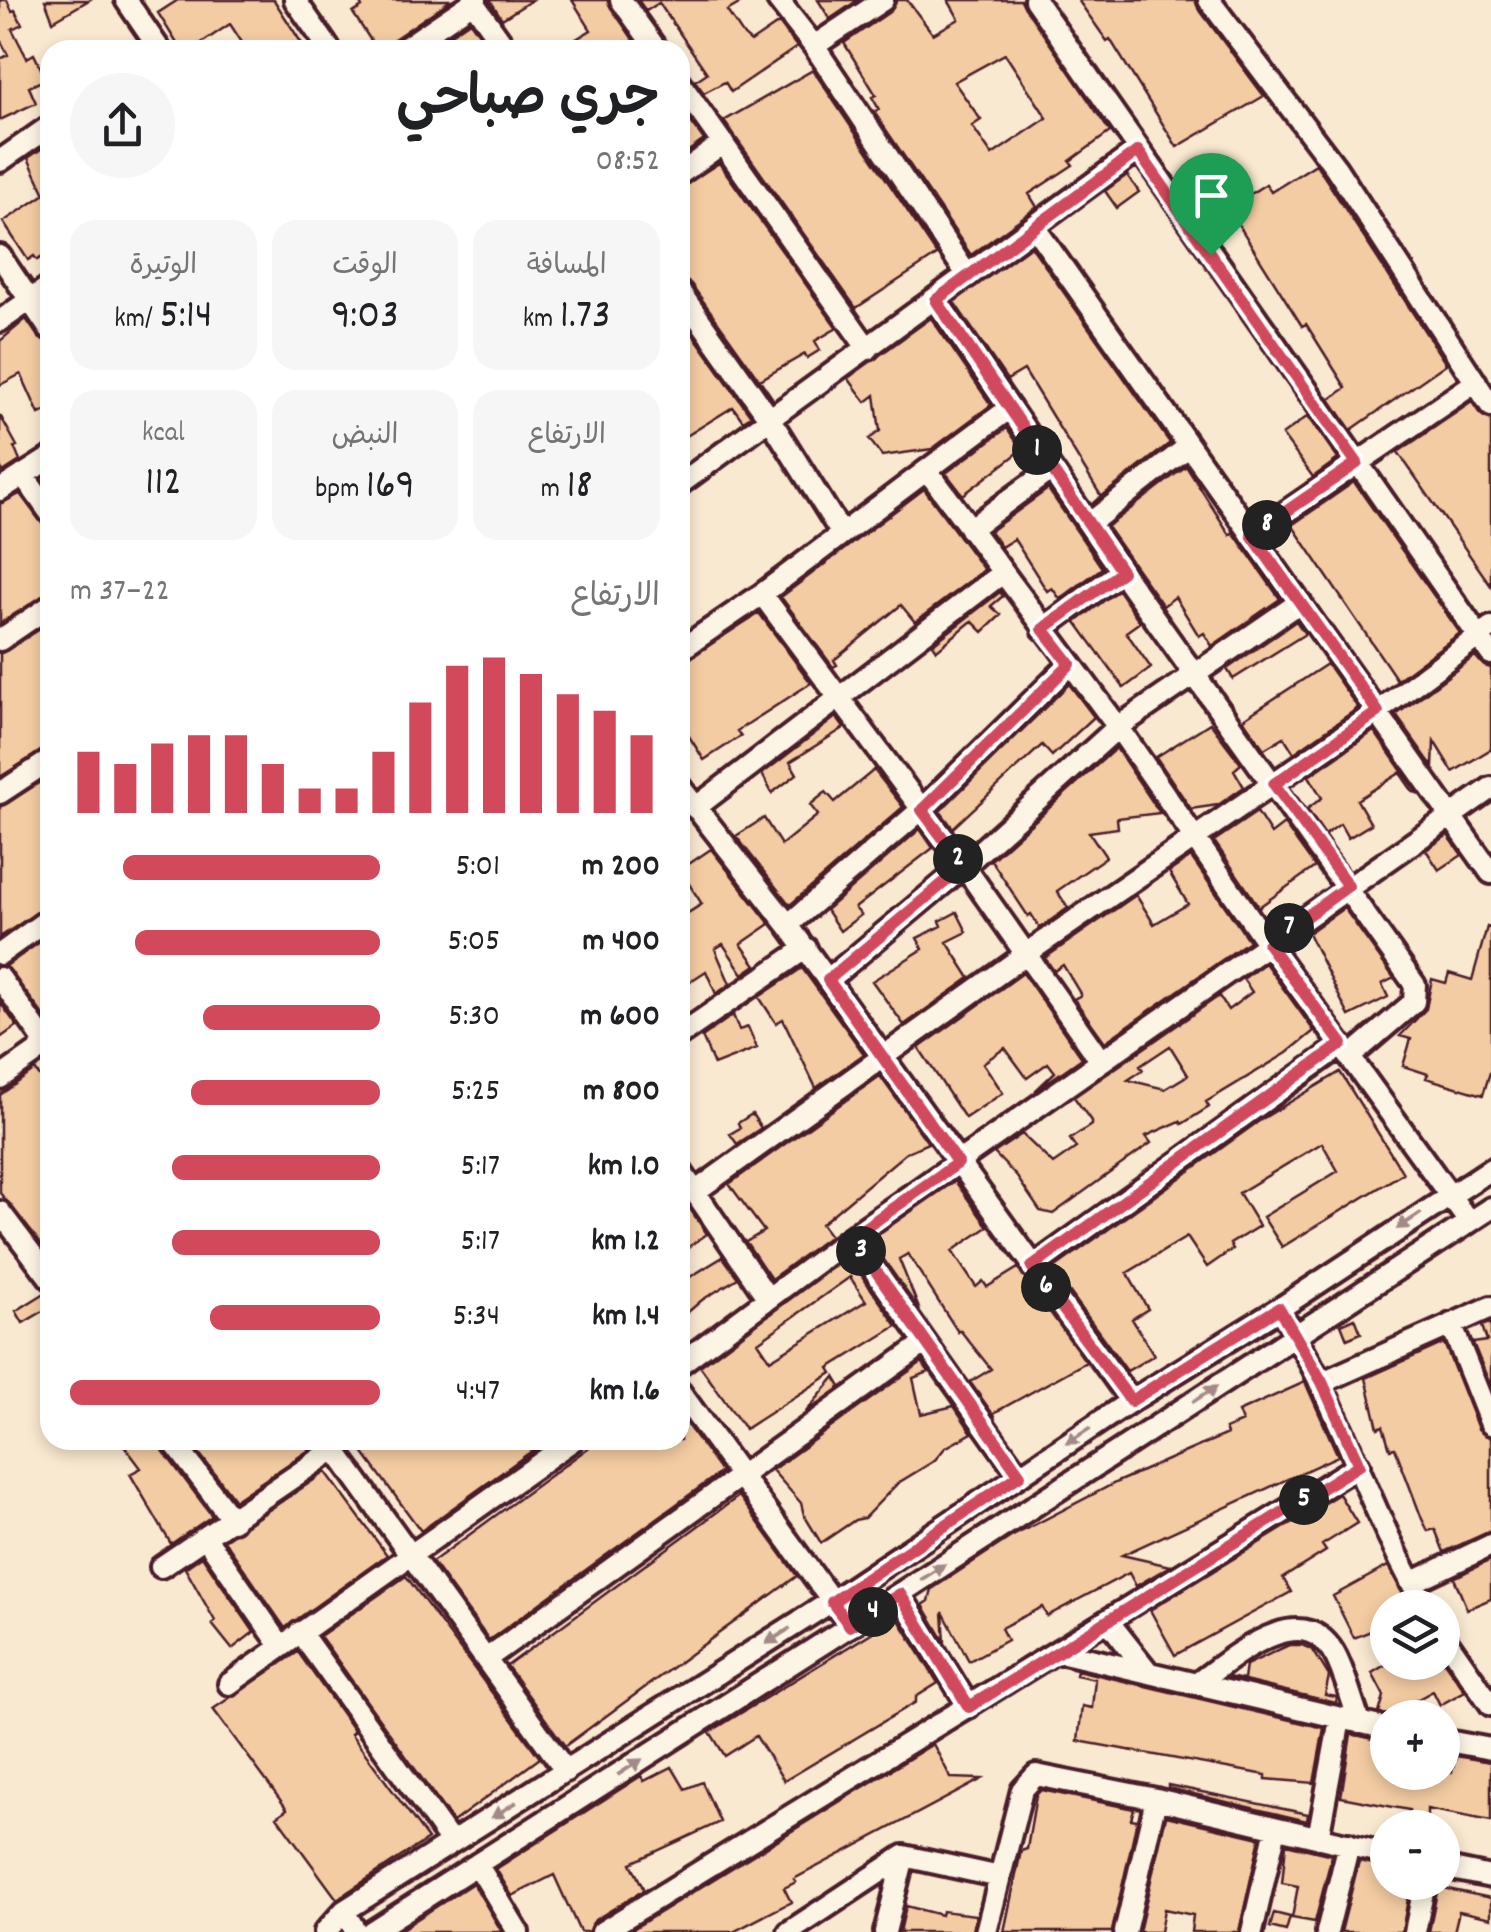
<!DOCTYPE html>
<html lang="ar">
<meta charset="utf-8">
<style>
body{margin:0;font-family:Dekko,"Playpen Sans Arabic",sans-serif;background:#f6f6f6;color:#202124;direction:rtl;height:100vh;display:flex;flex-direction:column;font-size:38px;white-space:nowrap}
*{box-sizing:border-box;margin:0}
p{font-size:32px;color:#757577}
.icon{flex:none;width:55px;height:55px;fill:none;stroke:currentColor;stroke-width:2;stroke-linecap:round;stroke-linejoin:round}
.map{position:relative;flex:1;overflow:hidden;direction:ltr}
.sheet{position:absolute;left:40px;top:40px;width:650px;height:1410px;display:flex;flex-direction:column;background:#fff;border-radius:30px;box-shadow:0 5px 15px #0003;direction:rtl}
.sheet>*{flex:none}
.buttons{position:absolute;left:1370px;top:1590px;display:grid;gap:20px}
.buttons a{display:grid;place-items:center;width:90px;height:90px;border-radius:50%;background:#fff;box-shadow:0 5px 15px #0003;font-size:50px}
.pin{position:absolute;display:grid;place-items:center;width:85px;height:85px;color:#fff;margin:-102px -42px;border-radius:50% 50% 50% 0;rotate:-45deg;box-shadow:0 0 10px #0007}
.pin .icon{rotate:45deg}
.km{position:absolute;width:50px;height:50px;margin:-25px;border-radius:50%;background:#222;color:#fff;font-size:28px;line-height:50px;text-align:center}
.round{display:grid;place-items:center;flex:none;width:105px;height:105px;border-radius:52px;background:#f6f6f6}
.summary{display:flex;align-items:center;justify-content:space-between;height:170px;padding:0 30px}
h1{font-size:55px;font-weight:600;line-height:75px}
.stats{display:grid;grid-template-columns:repeat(3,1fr);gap:15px;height:170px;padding:10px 30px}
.stats div{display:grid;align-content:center;border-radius:25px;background:#f6f6f6;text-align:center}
.stats b{font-size:42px;font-weight:600}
.stats small{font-size:28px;font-weight:400}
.stats p{font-size:28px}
.chart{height:280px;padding:20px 30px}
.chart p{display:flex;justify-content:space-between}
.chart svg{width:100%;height:180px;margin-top:10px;stroke:#d1495b;stroke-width:6}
ul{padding:0 30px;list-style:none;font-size:32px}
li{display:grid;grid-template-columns:160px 120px 1fr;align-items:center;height:75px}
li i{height:25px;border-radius:12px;background:#d1495b}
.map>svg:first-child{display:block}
.building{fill:#f4cca3;stroke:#4a1f2b;stroke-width:2.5;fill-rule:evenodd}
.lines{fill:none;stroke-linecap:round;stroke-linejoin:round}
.street-casing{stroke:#4a1f2b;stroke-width:28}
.street{stroke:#fcf5e5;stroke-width:20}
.oneway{fill:#a38a88}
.route-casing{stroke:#fff;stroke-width:20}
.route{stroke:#d1495b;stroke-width:12}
</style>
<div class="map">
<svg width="1491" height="1932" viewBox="0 0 1491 1932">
<rect width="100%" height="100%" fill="#fae9d1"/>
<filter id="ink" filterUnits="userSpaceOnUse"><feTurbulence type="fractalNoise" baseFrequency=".01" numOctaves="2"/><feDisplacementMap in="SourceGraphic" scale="20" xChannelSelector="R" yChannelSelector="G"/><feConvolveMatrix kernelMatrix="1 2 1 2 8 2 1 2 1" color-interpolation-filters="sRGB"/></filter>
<g filter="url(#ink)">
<path class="building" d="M0,0H7L12,11L15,10L22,24L12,29L27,58L34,54L46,79L29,87L36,103L0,120V59L8,55L0,39Z
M45,0H89L53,21Z
M178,0H274L306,50H247L230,24L191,50H181L158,13Z
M358,0H451L394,39L388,50H377L353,13L362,7Z
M490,0H532L502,19Z
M572,0H607L640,50H558L591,30Z
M638,0H746L727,11L744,36L751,42L779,23L797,47L731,92L725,82L704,93L695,81L707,73L659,3L646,11Z
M818,0H858L830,19Z
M897,0H907L933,34L959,19L948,0H1021L1110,132L1070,161L1073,165L1029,194L1037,207L971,255L874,112L879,109L872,97L876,95L844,43L891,11ZM1005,54L1047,118L992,155L972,126L981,120L954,82Z
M1078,0H1195L1198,8L1264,96L1177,147L1110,39L1107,41Z
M470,21L490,50H427Z
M813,70L937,255L856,308L724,121Z
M680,107L704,140L680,157Z
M50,143V252L37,260L34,256L28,260L3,222L45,194L28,158Z
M719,163L837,328L815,341L820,350L807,358L805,354L760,380L773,399L691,284L680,278V188Z
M1316,164L1446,364L1351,430L1330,399L1346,388L1306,324L1302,326L1228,208L1266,184L1271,192Z
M1127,175L1139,192L1117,208L1105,191Z
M1031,246L1170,443L1092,504L1101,496L1024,370L1007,380L954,302Z
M680,316L751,416L743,421L733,407L680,440Z
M931,318L991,405L932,449L882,456L869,439L880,431L875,395L866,402L848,378Z
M26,319L39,338L50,344V409L39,414L21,374L0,385V341Z
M1472,402L1480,414L1491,420V586L1398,452Z
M0,415L17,446L14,447L20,461L3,472L0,466Z
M1308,416L1338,459L1313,477L1282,435Z
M1007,428L1022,450L963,495L946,473Z
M1186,466L1230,535L1233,532L1280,599L1212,646L1204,633L1199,636L1175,597L1163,606L1107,527Z
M1354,482L1460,633L1397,680L1292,525Z
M924,489L984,570L915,622L901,605L834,660L837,665L833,667L781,597Z
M1048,489L1102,568L1060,599L1052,588L1047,591L1014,539L1001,547L990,531Z
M20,494L50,534V592L0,623V504Z
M1118,590L1140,622L1126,632L1151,668L1124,688L1076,622Z
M1000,592L1003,596L991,606L1001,615L983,632L972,621L937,650L933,644Z
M759,613L811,683L737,731L741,736L704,760L680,722V664Z
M1296,621L1305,634L1233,679L1227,669Z
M50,623V746L0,777V654Z
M1475,656L1484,666L1491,668V749L1453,772L1434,741L1433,767L1396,715Z
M1327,664L1358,708L1294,753L1284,737L1264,749L1243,719Z
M1069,684L1094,717L1052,756L1042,745L953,828L940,811Z
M836,717L844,728L790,762L797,774L772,793L762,774Z
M1210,723L1241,764L1234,770L1244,787L1218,805L1191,809L1156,757Z
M1374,731L1417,793L1413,792L1400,773L1357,800L1371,824L1348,838L1340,824L1325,835L1307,809L1322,798L1309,776Z
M1116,748L1160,813L1117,818L1118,828L1089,832L1106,857L1057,891L1068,908L1040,928L1031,914L1028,916L991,860Z
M874,770L903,807L790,905L736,836L764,818L781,845L818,815L810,805L826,792L835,802Z
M50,776V904L0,937V807Z
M1257,812L1271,834L1284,824L1315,867L1259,907L1214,841Z
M920,829L933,848L855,908L861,915L840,931L826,910Z
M1448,835L1462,855L1439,870L1426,850Z
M711,849L770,924L741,944L756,965L743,974L723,944L715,949L730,984L716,994L706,971L680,988V918L702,904L680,870Z
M1191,857L1249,941L1105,1042L1074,999L1081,995L1063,965L1054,971L1045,958L1136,895L1154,924L1188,904L1169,872Z
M1344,908L1394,978L1382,984L1388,997L1349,1016L1308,933Z
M957,912L967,932L947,942L970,978L904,1025L872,981L923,949L917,938L942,926L940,921Z
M1487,927L1491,928V1069L1483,1095L1426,1078L1428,1074L1403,1066L1411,1039L1400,1036L1426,1009L1432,979L1446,983L1449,973L1472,980Z
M50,935V1024L6,966Z
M1265,963L1314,1031L1287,1053L1206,1102L1209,1107L1182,1124L1180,1121L1146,1136L1151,1143L1053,1214L1040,1211L1017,1177L994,1153L1022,1134L1053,1164L1076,1148L1070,1139L1091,1125V1121L1074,1097L1219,996L1228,1010L1252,992L1243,979ZM1170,1046L1188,1075L1165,1089L1128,1080L1143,1070L1140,1066Z
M802,968L864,1054L816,1088L783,1019L776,1023L759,997Z
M1023,973L1082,1058L1035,1091L1055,1072L1048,1063L1027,1078L1005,1048L983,1063L1003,1093L965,1118L919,1048Z
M0,1002L17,1026L0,1038Z
M733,1015L739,1030L748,1027L757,1048L714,1065L702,1037Z
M35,1070L50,1090V1255L0,1193V1095Z
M1340,1072L1403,1173L1282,1247L1263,1217L1338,1171L1322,1143L1239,1193L1259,1226L1230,1244L1233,1249L1207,1267L1187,1237L1127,1273L1148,1309L1132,1319L1154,1355L1127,1371L1053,1269L1262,1119Z
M880,1076L928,1143L907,1152L821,1224L830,1236L771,1279L746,1242L764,1231L729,1184Z
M752,1114L761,1128L737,1144L730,1134L740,1128L738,1123Z
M955,1181L988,1227L952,1251L976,1287L983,1281L987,1287L1018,1268L1086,1362L994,1413L995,1417L970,1382L991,1369L960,1330L958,1332L908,1254L899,1259L920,1311L870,1240Z
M680,1194L707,1234L680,1253Z
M848,1256L897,1326L829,1368L832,1373L745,1429L700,1366ZM850,1277L866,1301L770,1360L758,1342Z
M723,1257L738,1278L702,1300L680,1319V1283Z
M48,1291L50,1307L23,1323L16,1311Z
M1355,1318L1361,1333L1347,1339L1341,1324Z
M1491,1322V1387L1473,1343L1487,1341L1482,1326Z
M1444,1343L1478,1429L1491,1438V1531L1444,1552L1435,1529L1428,1531L1422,1519L1395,1448L1390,1449L1383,1426L1378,1428L1366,1378Z
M922,1362L929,1372L913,1378L921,1414L954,1406L972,1433L945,1448L934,1461L898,1483L864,1518L855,1520L821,1543L804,1515L801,1503L772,1470Z
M835,1377L841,1387L805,1413Z
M1305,1382L1338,1456L1122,1555L1170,1566L1136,1586L1129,1573L1047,1616L1042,1607L1001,1628L1007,1640L969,1661L943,1612L945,1642L923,1605L929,1601L932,1589L1011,1537L1117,1482L1227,1434L1225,1429L1242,1422L1238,1412Z
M680,1415L721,1472L489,1640L432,1562L599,1440H680Z
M120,1440H158L161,1448L212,1516L171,1544L130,1474L141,1468Z
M189,1440H302L309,1450L235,1500Z
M371,1440H547L421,1531L360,1448Z
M326,1472L387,1555L285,1628L224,1540Z
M1339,1494L1357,1523L1322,1545L1326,1551L1283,1578L1291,1592L1175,1655L1150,1610Z
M739,1496L797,1576L565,1746L507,1666Z
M202,1556L254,1632L232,1649L212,1624L215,1621L185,1568Z
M1491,1560V1599L1467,1609L1454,1578Z
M1388,1566L1405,1598L1400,1601L1403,1608H1388V1624L1354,1638L1333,1596Z
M406,1576L540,1758L453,1822L320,1636Z
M899,1620L938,1683L916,1697V1702L784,1781L756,1736L725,1756L710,1732L886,1624L888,1627Z
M1289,1645H1302L1313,1650L1329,1676L1325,1695L1337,1697L1336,1703L1228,1677L1244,1680L1246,1665Z
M298,1652L354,1731L351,1734L428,1839L337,1899L277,1817L287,1809L213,1709Z
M1442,1659L1465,1691L1440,1705L1433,1691L1409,1704L1405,1718L1379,1713L1384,1696L1372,1673L1390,1662H1442Z
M1077,1670L1324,1728L1314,1783L1266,1779V1775L1078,1741L1082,1706L1092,1708L1095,1679L1076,1675Z
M1351,1734L1388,1742V1772H1452L1456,1756L1491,1762V1821L1427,1809V1819H1408L1409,1810L1341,1797Z
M933,1744L951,1778L982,1779L794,1879L796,1882L784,1888L791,1902L733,1932H628Z
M672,1767L685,1789L702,1782L720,1822L631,1863L644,1890L595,1920L588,1932H580L554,1875L512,1896L496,1869L641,1776L644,1781Z
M1168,1785L1308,1814L1307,1821L1168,1788Z
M1041,1790L1134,1809L1131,1819L1137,1820L1112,1932H1004L1021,1851L1027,1849L1036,1795Z
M1166,1816L1260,1838L1239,1932H1191L1193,1915L1164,1909L1160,1932H1139Z
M1286,1844L1332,1855L1315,1922L1292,1918L1298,1886L1282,1883Z
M1359,1861L1388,1867V1882H1411L1402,1932H1341Z
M473,1883L502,1932H397Z
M1438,1887L1491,1898V1918L1459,1911L1454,1932H1429Z
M906,1906L941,1915L942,1911L976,1915L973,1932H900Z
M1274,1913L1290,1917L1286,1931L1270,1927Z"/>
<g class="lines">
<g class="street-casing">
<path id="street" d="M126,0L160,50
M295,0L330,50
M621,0L657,50
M778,0L814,46L968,276
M1035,0L1491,654
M1209,0L1336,168L1491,406
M473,2L507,50
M814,46L883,0
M402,50L476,0
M680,83L868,349
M0,161L50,126
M680,174L723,143
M1035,228L1491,873
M0,256L50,330
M680,292L770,419L842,534
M936,300L1121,571L1415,985L1414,1002L1351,1056
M0,321L50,286
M927,470L1010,408
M23,475L50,513
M680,484L1137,151
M0,490L50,458
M1090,523L1189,446
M970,529L1050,470
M1252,535L1476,382
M762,594L964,866L1101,1061
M1043,629L1121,571
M0,640L50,606
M680,650L762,594L927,470L1118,727L1268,944L1469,1222
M680,787L788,925L1131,1401
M0,793L50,760
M695,808L1001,574
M788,925L922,809L1070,664
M0,954L50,918
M0,978L50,1049
M828,980L964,866L1118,727L1300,602
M680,1035L806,948
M0,1078L47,1045
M680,1170L767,1297
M696,1191L1026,954L1377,712L1491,627
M0,1212L50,1278
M851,1237L1019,1475
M1032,1267L1342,1045
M1451,1324L1491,1424
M1290,1326C1344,1416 1372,1518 1426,1608
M680,1364L851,1237L1491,788
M1323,1382L1491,1307
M680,1392L850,1626
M172,1440L233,1521
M328,1440L566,1771
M206,1538L281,1646
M161,1567L348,1440
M1411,1583L1491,1545
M900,1594L969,1707
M1108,1621L1149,1673
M300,1632L451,1842
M1442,1634L1491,1705
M1060,1652L1388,1729
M486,1659L925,1343
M229,1684L573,1440
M1196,1684C1230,1660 1304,1593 1336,1657C1346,1677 1352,1702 1360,1723
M1442,1740L1491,1749
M1318,1838L1340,1719
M477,1864L518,1932
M1442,1867L1491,1877
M344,1911L356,1932
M325,1932L344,1911L832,1601L1131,1401L1279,1309L1491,1169
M371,1932L850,1626L1491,1208
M602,1932L1359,1465
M789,1932L904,1856L1000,1877
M885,1932L904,1856
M986,1932L1022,1790L1036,1775L1156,1799L1388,1854
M1125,1932L1156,1799
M1252,1932L1276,1828
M1327,1932L1349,1844
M1415,1932L1425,1882"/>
</g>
<use href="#street" class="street"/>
</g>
<defs><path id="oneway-solid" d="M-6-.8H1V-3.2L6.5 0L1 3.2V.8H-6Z" transform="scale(2.5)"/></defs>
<g class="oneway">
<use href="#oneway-solid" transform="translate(1409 1221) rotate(146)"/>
<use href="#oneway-solid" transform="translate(1205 1394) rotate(-33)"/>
<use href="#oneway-solid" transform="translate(1078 1436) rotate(147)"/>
<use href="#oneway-solid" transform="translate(933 1572) rotate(-33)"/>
<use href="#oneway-solid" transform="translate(778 1636) rotate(147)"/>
<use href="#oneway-solid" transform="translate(630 1767) rotate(-33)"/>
<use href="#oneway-solid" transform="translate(504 1810) rotate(148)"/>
</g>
</g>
<g class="lines" filter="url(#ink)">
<g class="route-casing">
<path id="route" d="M1138,151L1357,463L1252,535L1378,712L1274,784L1348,886L1268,944L1342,1044L1032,1267L1131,1401L1279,1308L1322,1382L1359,1465L969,1707L900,1594L850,1626L832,1602L1020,1475L852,1237L958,1163L828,980L964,866L922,810L1070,664L1043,629L1122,572L936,300Z"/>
</g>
<use href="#route" class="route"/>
</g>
</svg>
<div class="buttons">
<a><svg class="icon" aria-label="layers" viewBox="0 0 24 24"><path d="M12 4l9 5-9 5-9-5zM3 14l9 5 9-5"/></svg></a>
<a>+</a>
<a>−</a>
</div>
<div class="pin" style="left:1211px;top:255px;background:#1e9e55"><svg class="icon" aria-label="arrive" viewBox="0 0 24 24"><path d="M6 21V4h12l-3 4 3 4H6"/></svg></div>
<b class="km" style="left:1037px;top:450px">1</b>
<b class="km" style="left:958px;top:859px">2</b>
<b class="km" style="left:861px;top:1251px">3</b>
<b class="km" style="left:873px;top:1612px">4</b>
<b class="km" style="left:1304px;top:1500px">5</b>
<b class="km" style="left:1046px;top:1287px">6</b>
<b class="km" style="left:1289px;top:928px">7</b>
<b class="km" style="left:1267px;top:525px">8</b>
<section class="sheet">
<div class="summary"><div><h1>جري صباحي</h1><p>08:52</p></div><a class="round"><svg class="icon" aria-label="share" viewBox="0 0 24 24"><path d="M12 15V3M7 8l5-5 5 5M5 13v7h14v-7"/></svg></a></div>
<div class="stats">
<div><p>المسافة</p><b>1.73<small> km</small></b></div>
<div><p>الوقت</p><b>9:03</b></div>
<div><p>الوتيرة</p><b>5:14<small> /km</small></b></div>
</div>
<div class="stats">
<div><p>الارتفاع</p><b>18<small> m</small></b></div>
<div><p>النبض</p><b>169<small> bpm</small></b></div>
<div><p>kcal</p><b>112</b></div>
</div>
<div class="chart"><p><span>الارتفاع</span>22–37 m</p>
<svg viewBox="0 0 160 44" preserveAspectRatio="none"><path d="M5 44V29M15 44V32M25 44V27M35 44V25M45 44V25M55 44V32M65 44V38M75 44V38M85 44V29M95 44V17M105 44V8M115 44V6M125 44V10M135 44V15M145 44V19M155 44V25"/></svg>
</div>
<ul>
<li><b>200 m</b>5:01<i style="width:83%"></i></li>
<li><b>400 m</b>5:05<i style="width:79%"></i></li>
<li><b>600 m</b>5:30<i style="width:57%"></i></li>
<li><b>800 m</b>5:25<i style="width:61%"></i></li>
<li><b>1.0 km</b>5:17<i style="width:67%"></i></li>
<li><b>1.2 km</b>5:17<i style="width:67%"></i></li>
<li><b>1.4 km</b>5:34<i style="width:55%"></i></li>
<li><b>1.6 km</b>4:47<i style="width:100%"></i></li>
</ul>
</section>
</div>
